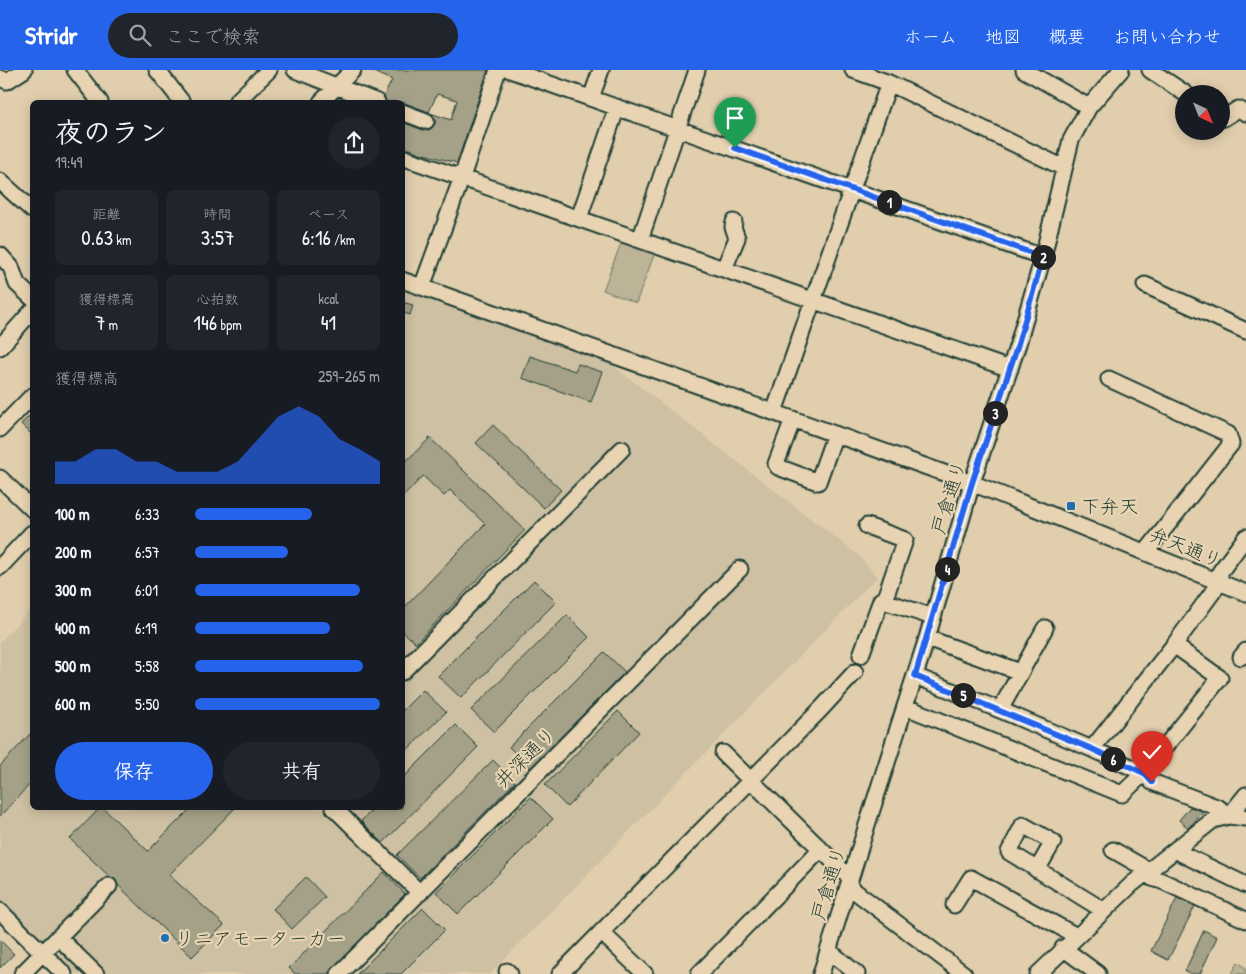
<!DOCTYPE html>
<html lang="ja">
<meta charset="utf-8">
<style>
body{margin:0;font-family:"Patrick Hand","Klee One",sans-serif;background:#20242c;color:#f1f3f6;height:100vh;display:flex;flex-direction:column;font-size:19px;white-space:nowrap}
*{box-sizing:border-box;margin:0}
p{font-size:16px;color:#9ea1a6}
.icon{flex:none;width:28px;height:28px;fill:none;stroke:currentColor;stroke-width:2;stroke-linecap:round;stroke-linejoin:round}
.map{position:relative;flex:1;overflow:hidden}
.details{position:absolute;left:30px;top:30px;width:375px;height:710px;display:flex;flex-direction:column;background:#171b24;border-radius:8px;box-shadow:0 2px 12px #0003}
.details>*{flex:none}
.needle{width:32px;rotate:137deg}
.fabs{position:absolute;left:1175px;top:15px;display:grid;gap:10px}
.fabs a{display:grid;place-items:center;width:55px;height:55px;border-radius:50%;background:#171b24;box-shadow:0 2px 12px #0003;font-size:25px}
.pin{position:absolute;display:grid;place-items:center;width:42px;height:42px;color:#fff;margin:-51px -21px;border-radius:50% 50% 50% 0;rotate:-45deg;box-shadow:0 0 5px #0007}
.pin .icon{rotate:45deg}
.km{position:absolute;width:25px;height:25px;margin:-12px;border-radius:50%;background:#222;color:#fff;font-size:14px;line-height:25px;text-align:center}
.round{display:grid;place-items:center;flex:none;width:52px;height:52px;border-radius:26px;background:#20242c}
.summary{display:flex;align-items:center;justify-content:space-between;height:85px;padding:0 25px}
h1{font-size:28px;font-weight:600;line-height:38px}
.figures{display:grid;grid-template-columns:repeat(3,1fr);gap:8px;height:85px;padding:5px 25px}
.figures div{display:grid;align-content:center;border-radius:8px;background:#20242c;text-align:center}
.figures b{font-size:21px;font-weight:600}
.figures small{font-size:14px;font-weight:400}
.figures p{font-size:14px}
.chart{height:140px;padding:10px 25px}
.chart p{display:flex;justify-content:space-between}
.chart svg{width:100%;height:90px;margin-top:5px;fill:#2563eb;opacity:.7}
.action{display:flex;gap:10px;margin-top:auto;padding:10px 25px}
.action a{flex:1;height:58px;border-radius:30px;background:#2563eb;color:#fff;font-size:20px;font-weight:600;line-height:58px;text-align:center}
.action a+a{background:#20242c;color:#f1f3f6}
ul{padding:0 25px;list-style:none;font-size:16px}
li{display:grid;grid-template-columns:80px 60px 1fr;align-items:center;height:38px}
li i{height:12px;border-radius:6px;background:#2563eb}
header{display:flex;align-items:center;gap:30px;box-sizing:border-box;height:70px;padding:0 25px;background:#2563eb;color:#fff}
header strong{font-size:24px}
nav{display:flex;gap:28px;margin-inline-start:auto;font-size:18px}
.search{width:350px;height:45px;background:#20242c;display:flex;align-items:center;gap:12px;box-sizing:border-box;padding:0 18px;border-radius:28px;color:#9ea1a6;font-size:19px}
.map>svg:first-child{display:block}
.built{fill:#cec0a2}
.green{fill:#bdb397;stroke:#6e7866}
.building{fill:#a4a188;stroke:#1f3d34}
.lines{fill:none;stroke-linecap:round;stroke-linejoin:round}
.minor-casing{stroke:#1f3d34;stroke-width:19}
.minor{stroke:#e8d4b2;stroke-width:15}
.route-casing{stroke:#fff;stroke-width:10}
.route{stroke:#2563eb;stroke-width:6}
.poi-dot{fill:#1f6fb2;stroke:#e8d4b2;stroke-width:2}
.labels{text-anchor:middle;dominant-baseline:central;stroke-width:4.5;stroke-linejoin:round;paint-order:stroke}
.street-label{font-size:19px;fill:#1f3d34;stroke:#e8d4b2}
.poi-label{font-size:19px;fill:#1f3d34;stroke:#e8d4b2;text-anchor:start}
</style>
<header>
<strong>Stridr</strong>
<div class="search"><svg class="icon" aria-label="search" viewBox="0 0 24 24"><circle cx="10" cy="10" r="6"/><path d="M15 15l6 6"/></svg>ここで検索</div>
<nav><a>ホーム</a><a>地図</a><a>概要</a><a>お問い合わせ</a></nav>
</header>
<div class="map">
<svg width="1246" height="904" viewBox="0 0 1246 904">
<rect width="100%" height="100%" fill="#e0cead"/>
<filter id="ink" filterUnits="userSpaceOnUse"><feTurbulence type="fractalNoise" baseFrequency=".02" numOctaves="2"/><feDisplacementMap in="SourceGraphic" scale="10" xChannelSelector="R" yChannelSelector="G"/><feConvolveMatrix kernelMatrix="1 2 1 2 8 2 1 2 1" color-interpolation-filters="sRGB"/></filter>
<g filter="url(#ink)">
<path class="built" d="M403,216L603,288L859,486L877,507L490,904H75L0,831V572L32,538V738H402Z"/>
<path class="green" d="M623,168L656,180L636,233L603,220Z
M1238,892L1246,898V904H1232Z"/>
<path class="building" d="M370,0H488L457,93L420,83L402,76V52L423,60H428L432,58L435,54V49L430,43L451,50L457,30L437,24L429,42L402,32H386L384,26L392,10Z
M402,232L413,235L410,245L402,242Z
M530,286L575,301L578,294L602,302L591,332L522,308Z
M32,343V365L21,354Z
M493,355L561,420L544,438L476,373Z
M430,368L525,460L416,573L402,561V540L485,454L450,420L444,426L423,406L402,428V395Z
M534,510L556,532L461,628L438,606Z
M567,545L589,567L494,662L471,640Z
M604,582L625,602L530,698L509,677Z
M423,620L446,642L402,685V641Z
M618,641L639,662L567,737L545,715Z
M456,655L478,677L383,773L361,751L374,738H402V709Z
M32,662V712L0,746V696Z
M493,690L515,712L420,808L397,785Z
M531,727L553,749L458,844L436,822Z
M1190,737L1204,742L1188,758L1179,750Z
M100,738H103L148,781L191,738H235L169,805L224,855L192,887L118,815L115,809L110,807L70,769Z
M384,802L405,824L327,904H295L289,898Z
M306,807L325,827L292,859L273,839Z
M1177,828L1195,836L1168,890L1151,881Z
M423,838L445,860L401,904H357Z
M1204,860L1217,867L1200,904H1191L1185,901Z
M0,870L14,884L0,898Z"/>
<g class="lines">
<g class="minor-casing">
<path id="minor" d="M75,0L100,32
M157,0L182,32
M295,0L377,32
M510,0L1043,187
M853,0L889,13L1064,98
M1024,0L1089,37
M1150,0L1186,24
M0,8L7,11L24,0
M591,28L601,0
M236,32L269,0
M321,32L353,0
M402,42L426,51
M1221,46L1224,48L1238,39L1246,43
M402,87L1010,299
M0,111L32,140
M579,148L617,37
M640,170L697,0
M0,185L11,197L17,214L32,228
M724,199L737,168L733,157L734,152
M402,210L972,413L1246,523
M1145,215L1246,261
M422,217L462,107L498,0
M0,277L32,241
M1109,309L1228,364L1231,374L1146,482
M774,342L889,13
M793,349L776,394L778,397L818,412L835,364
M0,359L32,326
M0,408L32,439
M867,456L905,470L884,531L933,547
M0,497L32,463
M927,568L1020,602
M861,585L881,530L884,531
M1241,587L1246,581
M402,602L622,379
M915,606L1000,640L1092,679L1144,703L1152,712L1219,738L1229,746
M906,637L1122,724L1144,703L1220,608L1174,575
M1000,640L1045,558
M1092,679L1174,575L1220,512V502L1246,467
M723,683L850,808
M334,738L420,823
M1229,746L1246,725
M1177,778L1182,784L1246,815
M1113,780L1141,796L1152,808L1162,811L1246,850
M1037,800L1053,772L1023,755L1009,782L1103,840
M848,816L964,904
M954,835L971,808L1071,863L1075,867
M0,841L64,904
M601,862L645,904
M58,867L96,904
M1063,878L1098,904
M828,880L857,904
M507,901L510,904
M22,904L109,816
M339,904L740,499
M560,904L821,639L855,602
M699,904L820,780
M821,904L867,755L927,568L972,413L1018,274L1043,187L1071,70L1089,37L1121,0
M1038,904L1132,814L1213,750L1229,746L1246,748"/>
</g>
<use href="#minor" class="minor"/>
</g>
</g>
<g class="lines" filter="url(#ink)">
<g class="route-casing">
<path id="route" d="M735,78L1043,187L1018,274L972,413L915,606L1092,679L1144,703L1152,712"/>
</g>
<use href="#route" class="route"/>
</g>
<g class="poi-dot">
<rect x="1066" y="431" width="10" height="10" rx="2.5"/>
<circle cx="165" cy="868" r="5"/>
</g>
<g class="labels">
<g class="street-label">
<text transform="translate(948 427) rotate(-73)">戸倉通り</text>
<text transform="translate(1186 477) rotate(22)">弁天通り</text>
<text transform="translate(525 687) rotate(-45)">井深通り</text>
<text transform="translate(828 813) rotate(-73)">戸倉通り</text>
</g>
<g class="poi-label">
<text x="1081" y="436">下弁天</text>
<text x="175" y="868">リニアモーターカー</text>
</g>
</g>
</svg>
<div class="fabs">
<a><svg class="needle" viewBox="-14 -14 28 28"><path d="M0-13l5 13h-10z" fill="#e53935"/><path d="M0 13l5-13h-10z" fill="#9ea1a6"/></svg></a>
</div>
<div class="pin" style="left:735px;top:78px;background:#1e9e55"><svg class="icon" aria-label="arrive" viewBox="0 0 24 24"><path d="M6 21V4h12l-3 4 3 4H6"/></svg></div>
<div class="pin" style="left:1152px;top:712px;background:#d93025"><svg class="icon" aria-label="check" viewBox="0 0 24 24"><path d="M5 12l5 5 9-10"/></svg></div>
<b class="km" style="left:889px;top:132px">1</b>
<b class="km" style="left:1043px;top:187px">2</b>
<b class="km" style="left:995px;top:343px">3</b>
<b class="km" style="left:947px;top:499px">4</b>
<b class="km" style="left:963px;top:625px">5</b>
<b class="km" style="left:1113px;top:689px">6</b>
<section class="details">
<div class="summary"><div><h1>夜のラン</h1><p>19:49</p></div><a class="round"><svg class="icon" aria-label="share" viewBox="0 0 24 24"><path d="M12 15V3M7 8l5-5 5 5M5 13v7h14v-7"/></svg></a></div>
<div class="figures">
<div><p>距離</p><b>0.63<small> km</small></b></div>
<div><p>時間</p><b>3:57</b></div>
<div><p>ペース</p><b>6:16<small> /km</small></b></div>
</div>
<div class="figures">
<div><p>獲得標高</p><b>7<small> m</small></b></div>
<div><p>心拍数</p><b>146<small> bpm</small></b></div>
<div><p>kcal</p><b>41</b></div>
</div>
<div class="chart"><p><span>獲得標高</span>259–265 m</p>
<svg viewBox="0 0 160 44" preserveAspectRatio="none"><path d="M0 44V33L10 33L20 27L30 27L40 33L50 33L60 38L70 38L80 38L90 33L100 22L110 11L120 6L130 11L140 22L150 27L160 33V44z"/></svg>
</div>
<ul>
<li><b>100 m</b>6:33<i style="width:63%"></i></li>
<li><b>200 m</b>6:57<i style="width:50%"></i></li>
<li><b>300 m</b>6:01<i style="width:89%"></i></li>
<li><b>400 m</b>6:19<i style="width:73%"></i></li>
<li><b>500 m</b>5:58<i style="width:91%"></i></li>
<li><b>600 m</b>5:50<i style="width:100%"></i></li>
</ul>
<div class="action"><a>保存</a><a>共有</a></div>
</section>
</div>
